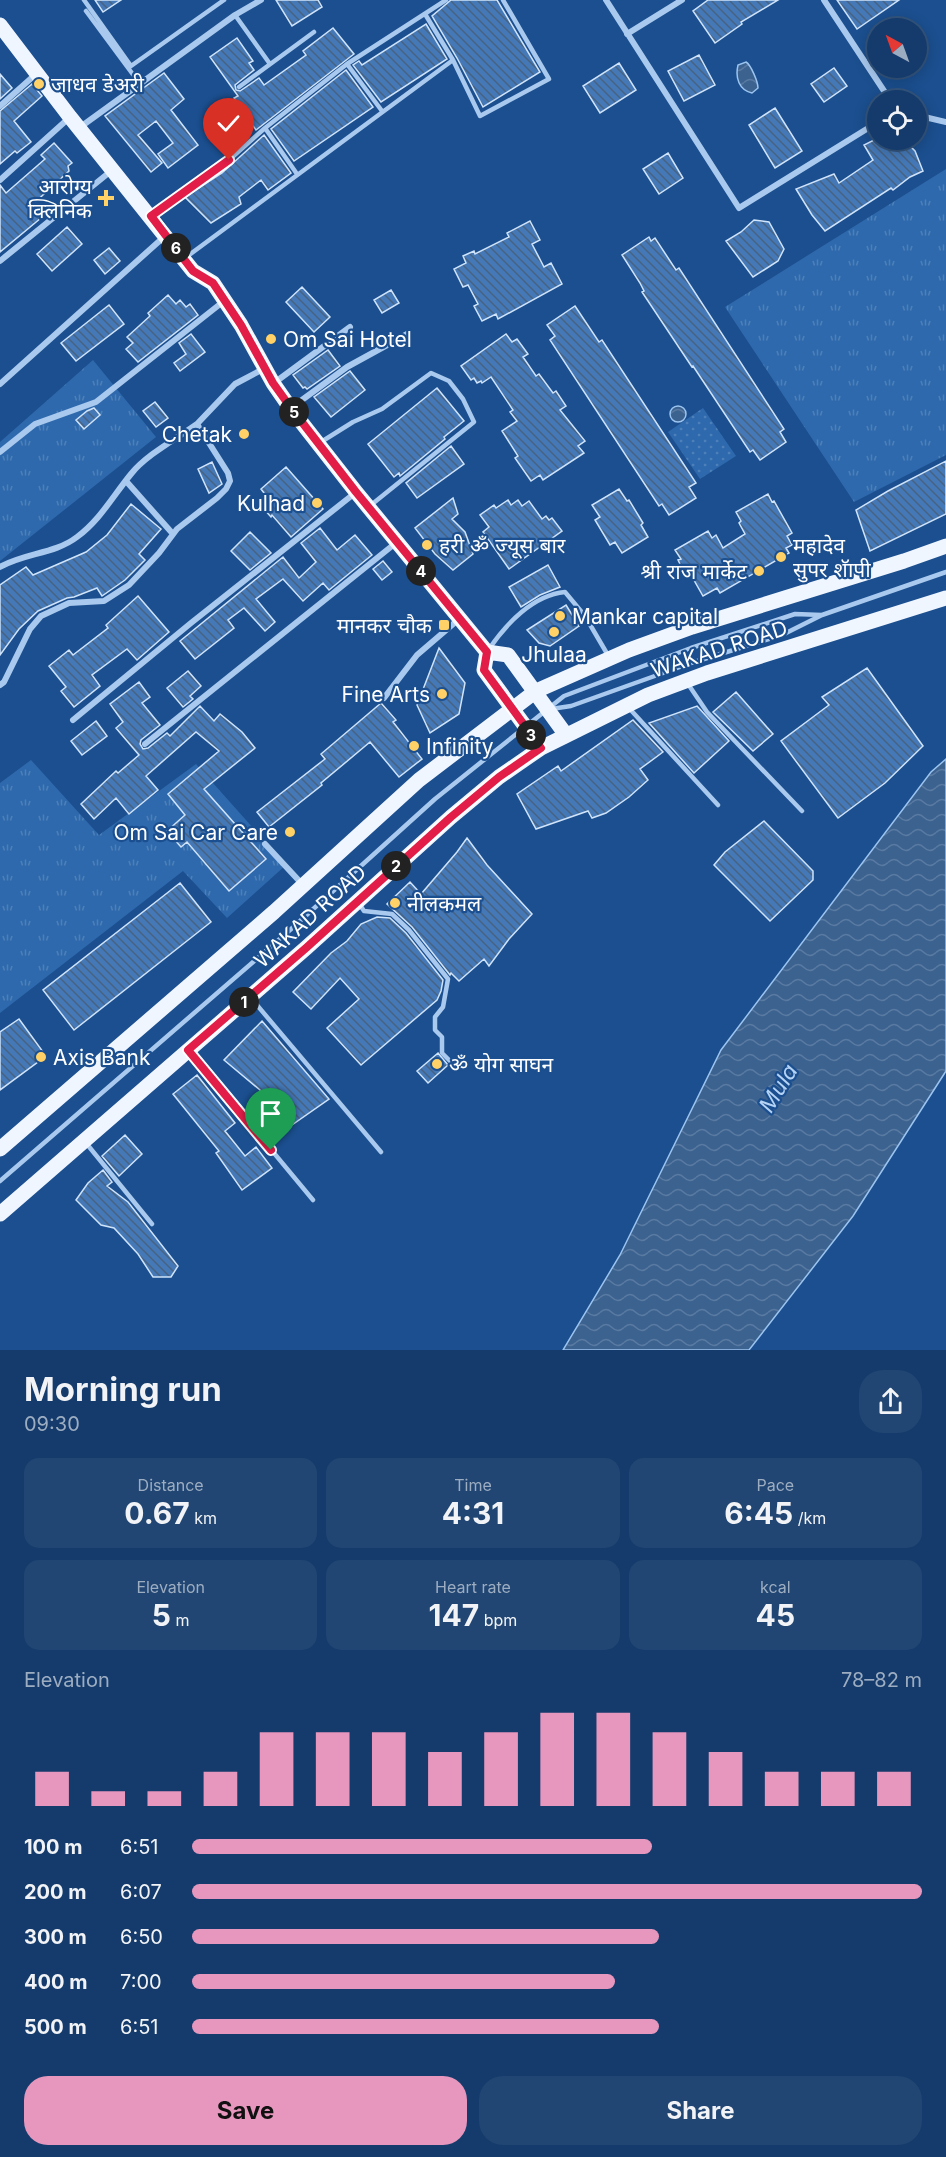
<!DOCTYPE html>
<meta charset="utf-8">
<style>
body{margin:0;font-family:Inter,"Noto Sans Devanagari",sans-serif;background:#214673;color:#f1f3f6;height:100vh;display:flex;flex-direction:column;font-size:22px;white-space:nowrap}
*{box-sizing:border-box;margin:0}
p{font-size:20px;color:#9dadc1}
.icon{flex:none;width:33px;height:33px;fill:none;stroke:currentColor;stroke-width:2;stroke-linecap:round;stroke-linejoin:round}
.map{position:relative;height:1350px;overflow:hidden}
.sheet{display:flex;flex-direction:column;background:#143b6b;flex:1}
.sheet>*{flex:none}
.needle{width:39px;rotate:319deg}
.fabs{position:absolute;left:867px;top:18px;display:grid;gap:12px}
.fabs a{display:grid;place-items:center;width:60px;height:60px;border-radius:50%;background:#143b6b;box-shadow:0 3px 15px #0003,0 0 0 2px #33557e;font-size:30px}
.pin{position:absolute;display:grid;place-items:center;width:51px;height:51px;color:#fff;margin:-62px -26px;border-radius:50% 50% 50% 0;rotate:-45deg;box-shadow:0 0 6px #0007}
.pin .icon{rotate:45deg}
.km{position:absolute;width:30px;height:30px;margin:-15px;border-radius:50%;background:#222;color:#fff;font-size:16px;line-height:30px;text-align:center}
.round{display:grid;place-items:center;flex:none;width:63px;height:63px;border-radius:24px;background:#214673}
.headline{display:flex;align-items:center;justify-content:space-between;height:102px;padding:0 24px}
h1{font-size:33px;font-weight:700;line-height:45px}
.metrics{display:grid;grid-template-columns:repeat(3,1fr);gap:9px;height:102px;padding:6px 24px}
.metrics div{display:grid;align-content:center;border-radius:15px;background:#214673;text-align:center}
.metrics b{font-size:30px;font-weight:700}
.metrics small{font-size:16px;font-weight:400}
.metrics p{font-size:16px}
.chart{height:168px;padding:12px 24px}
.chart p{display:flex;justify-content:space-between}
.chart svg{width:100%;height:108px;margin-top:6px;stroke:#e797bd;stroke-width:6}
.cta{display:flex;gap:12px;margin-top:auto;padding:12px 24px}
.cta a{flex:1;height:69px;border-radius:24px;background:#e797bd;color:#111;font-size:24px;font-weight:700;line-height:69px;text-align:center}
.cta a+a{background:#214673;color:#f1f3f6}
ul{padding:0 24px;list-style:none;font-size:20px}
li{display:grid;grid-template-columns:96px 72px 1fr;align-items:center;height:45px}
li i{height:15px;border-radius:8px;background:#e797bd}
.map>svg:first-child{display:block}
.grass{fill:url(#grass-tufts)}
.park{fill:url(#park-dots)}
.water{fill:url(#water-waves);stroke:#9cc4f0;stroke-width:1.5}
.building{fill:url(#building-back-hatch);stroke:#cfe3fa;stroke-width:1.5}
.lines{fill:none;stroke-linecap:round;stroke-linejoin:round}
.service{stroke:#a9c9ee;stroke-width:4.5}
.minor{stroke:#a9c9ee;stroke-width:6}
.primary{stroke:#f0f6ff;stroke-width:15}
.route-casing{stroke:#fff;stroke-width:12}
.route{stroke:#e11d48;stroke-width:8}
.poi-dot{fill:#ffd166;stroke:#1b4f8f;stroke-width:2}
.labels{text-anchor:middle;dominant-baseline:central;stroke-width:4.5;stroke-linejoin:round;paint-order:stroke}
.poi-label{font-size:21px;fill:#fff;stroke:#1b4f8f;text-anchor:start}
.street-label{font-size:21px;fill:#fff;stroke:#1b4f8f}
.water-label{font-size:22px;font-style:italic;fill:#b5d3f5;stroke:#1b4f8f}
</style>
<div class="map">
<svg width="946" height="1350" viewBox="0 0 946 1350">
<defs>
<pattern id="grass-tufts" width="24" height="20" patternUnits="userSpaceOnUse" patternTransform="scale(1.5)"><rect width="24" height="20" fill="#2e69ad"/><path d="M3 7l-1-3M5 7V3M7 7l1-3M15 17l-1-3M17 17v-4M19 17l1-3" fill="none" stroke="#4d80b9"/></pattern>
<pattern id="park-dots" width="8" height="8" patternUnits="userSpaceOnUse" patternTransform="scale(1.5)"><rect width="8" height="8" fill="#2e69ad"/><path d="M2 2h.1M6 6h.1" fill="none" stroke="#4d80b9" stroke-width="1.8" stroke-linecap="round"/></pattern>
<pattern id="water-waves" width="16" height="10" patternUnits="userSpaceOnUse" patternTransform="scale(1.5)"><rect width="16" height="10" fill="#3c6290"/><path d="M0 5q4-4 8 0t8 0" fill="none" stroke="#597aa1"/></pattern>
<pattern id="building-back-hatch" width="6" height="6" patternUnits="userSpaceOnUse" patternTransform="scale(1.5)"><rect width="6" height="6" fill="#4478b7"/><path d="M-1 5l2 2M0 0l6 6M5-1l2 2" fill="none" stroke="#486282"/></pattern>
</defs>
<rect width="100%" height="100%" fill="#1b4f8f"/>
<path class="grass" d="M946,169V455L854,502L725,307Z
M93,360L156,437L0,561V442Z
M31,760L99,835L196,764L286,865L227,918L183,871L0,1013V783Z"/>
<path class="park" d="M703,408L736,456L700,479L668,432Z"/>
<path class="water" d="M746,62C751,65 758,82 758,88L752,93C739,90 735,78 738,65Z
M670 414a8 8 0 1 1 16 0a8 8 0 1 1-16 0Z
M946,759V1071L853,1216L749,1350H563L620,1255L721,1050L931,772Z"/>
<path class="building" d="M95,0H121L103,12Z
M276,0H318L322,7L292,26Z
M451,0H497L540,72L483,107L457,58L432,16Z
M708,0H778L741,22L742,24L715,43L693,11Z
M837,0H899L857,29Z
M426,24L447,59L381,102L353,65L359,61L362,65Z
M333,28L354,54L256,130L234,98L238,96L210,57L237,38L253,61L249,63L254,70L235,85L236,90L240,91L259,78L264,85L306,55L303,51Z
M699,55L715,85L684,101L668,71Z
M619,63L636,90L600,113L583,86Z
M834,68L847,86L824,102L811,84Z
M346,70L373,107L294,161L271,129Z
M164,73L184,99L171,110L198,145L168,168L158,154L173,143L156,121L138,135L162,163L151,172L105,116Z
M0,74L12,88L0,99Z
M32,84L42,96L14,121L31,142L17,153L15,151L0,164V111Z
M775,108L802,151L775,168L749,125Z
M264,135L291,173L268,190L261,180L239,197L241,204L211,223L185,197L222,173Z
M874,140H904L915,151L923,171L910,177L893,190L891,188L825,231L812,215L796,189L834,174L839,183L873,160L864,145Z
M54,143L72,163L68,166L69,171L31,206L41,218L0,252V185L6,193L45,159L41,155Z
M668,153L683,178L659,194L643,169Z
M754,220L769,222L784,249L778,261L753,277L726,241L741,232Z
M530,221L540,240L532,244L544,267L551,263L562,284L498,319L496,314L482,321L474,306L478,304L468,285L463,287L454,269L466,263L463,256L474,251L475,254L509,237L507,233Z
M67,227L82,244L52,271L37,254Z
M649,237L651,241L655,238L676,270L679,268L784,429L780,432L786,442L760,460L753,450L750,452L693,366L692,367L642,292L644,291L640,283L622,255Z
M109,248L120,261L105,274L94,260Z
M302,287L330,317L314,332L286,302Z
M391,290L399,303L382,313L374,300Z
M168,295L176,304L180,300L186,307L190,304L198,315L138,362L126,349L133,343L127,337L150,316L148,313Z
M109,305L124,324L76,361L61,343Z
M575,306L599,342L602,340L696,483L689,487L696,498L669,515L662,504L659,506L550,340L555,336L547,325Z
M191,334L205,352L180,371L174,363L186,354L179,343Z
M506,334L512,342L517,339L528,354L523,357L536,376L539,374L553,393L556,391L566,406L560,410L585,441L578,446L584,453L543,480L540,475L531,481L515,458L518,456L502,431L517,421L510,412L513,410L491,377L482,383L481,381L477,383L474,378L471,380L461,366Z
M328,350L340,366L307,389L305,387L303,388L293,375Z
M350,371L365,390L331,417L314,397Z
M437,388L464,421L444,437L445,439L400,476L399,473L394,477L368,444Z
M155,402L168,418L156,427L143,411Z
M94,408L100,415L84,429L76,420L87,411Z
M451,446L464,464L417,498L406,483Z
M946,461V514L870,551L856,510L888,491Z
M212,462L222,484L209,493L198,469Z
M286,467L323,509L291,537L272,515L271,517L263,508L271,502L261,489Z
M619,489L627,501L629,500L643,523L641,525L648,537L622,553L615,542L610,545L595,520L600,517L592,505Z
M768,494L772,502L774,501L792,533L787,536L792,545L786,548L789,553L720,593L717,588L703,596L687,568L683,570L678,560L681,559L675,550L708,531L712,538L716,535L723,548L745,534L739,523L741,521L736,512Z
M453,498L458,514L452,519L465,532L473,554L453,570L435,554L415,528Z
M508,500L511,505L518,500L522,506L529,501L542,519L546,516L549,520L552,518L562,531L509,569L483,532L489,527L480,515L494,505L496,508Z
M131,504L161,529L139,554L145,560L125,580L102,596L97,588L74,597L67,598L38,611L19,629L0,655V585L26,567L33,575L86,552L107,535Z
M320,528L337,550L355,535L372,555L329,590L323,583L303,601L283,579L256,599L275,622L265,631L244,608L228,620L234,628L195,659L180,641L283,557L299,578L316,562L301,543Z
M250,532L271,553L250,570L231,551Z
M383,561L392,572L382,580L373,569Z
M548,565L560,587L540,595L521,607L509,587Z
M138,596L169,632L137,660L127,649L92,675L100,686L74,707L61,691L66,687L49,666L69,650L73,655L108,628L106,625Z
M566,605L579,626L550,646L539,643L527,630Z
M439,648L465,683L459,714L430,733L417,705Z
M867,668L923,746L885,783L838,818L781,741L829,705L822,697Z
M188,671L201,686L190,696L193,699L183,707L167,688Z
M139,682L150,697L142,703L160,725L141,740L140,744L143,749L148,748L167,733L170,736L200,706L214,721L220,714L242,732L255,748L204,789L266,859L229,891L187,842L181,847L167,831L185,815L168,794L219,751L196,732L146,776L158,790L129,814L116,798L94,819L81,804L116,771L118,773L139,755L116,728L123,722L110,704Z
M736,692L773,734L753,751L713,712Z
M381,703L396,720L393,722L422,759L399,777L370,742L321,783L322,785L269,827L257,812L325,759L321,754Z
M697,706L729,741L694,773L649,723Z
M633,720L663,752L640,769L648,780L629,797L606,813L592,818L588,811L536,829L517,794L558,766L561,771Z
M96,721L107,736L82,755L71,741Z
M764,821L813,871V880L770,921L714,865L725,852Z
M467,838L487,865L532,914L509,939L489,966L484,959L459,981L451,973L450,975L412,927L387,904L410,882L421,894L457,852Z
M180,883L211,922L74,1030L43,990Z
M377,917L390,918L406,933L443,980L441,991L437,1000L361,1065L327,1028L359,999L340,978L311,1009L293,992L331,953L347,941L361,924Z
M19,1019L46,1056L0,1090V1032Z
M262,1021L329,1099L289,1127L260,1090L224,1060Z
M438,1053L448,1065L428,1083L417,1071Z
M197,1075L235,1123L225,1131L245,1156L256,1147L272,1168L242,1190L216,1153L219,1151L173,1094Z
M125,1135L142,1154L119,1176L102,1156Z
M103,1170L112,1182L107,1186L128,1202L178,1266L171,1277H153L138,1254L114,1228L101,1225L76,1200L88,1183Z"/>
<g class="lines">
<path class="service" d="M84,0L131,66L224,0
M86,11L140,84
M425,14L453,60L480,116L549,79L503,0
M235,15L270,64
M347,64L382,111
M239,87L314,32
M265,128L297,174
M153,215L229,160L265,128L347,64L446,0
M185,258L453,60
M321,442L353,422L382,409L431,373L449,381L463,399L474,422L371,505
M489,649C506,624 533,595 565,592L585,616L609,657
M688,684L707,712L802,811
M628,707L718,805
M551,709L571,706L691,663L782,635L822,615L946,572
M360,905L364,911L392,914L409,930L448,979L443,1007L435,1017V1030L442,1037V1053L451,1062
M251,998L381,1152
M190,1052L313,1200
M86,1143L152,1224
M0,1181L290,930L435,799L564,696L691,648L795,614L822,615"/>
<path class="minor" d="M606,0L739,208L878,122
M824,0L890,100
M627,34L682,0
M0,106L36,74
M916,115L946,122
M79,128L235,15L261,0
M0,180L69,118
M0,261L111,171
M274,383L350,327
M0,384L165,236
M291,408L347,367L409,333
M197,424L235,384L265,368
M0,452L35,424L96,402L224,301
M126,481L173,534
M0,567C24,553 55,554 77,537C100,520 113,496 131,474C146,455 176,439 197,424L228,473L230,481L226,489L217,498L177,529L159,553L129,585L104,601L69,603L41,616L30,629L4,682L0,685
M384,698L417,655L459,619
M73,720L191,623L355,493
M145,744L397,542
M265,844L303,885"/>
<path class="primary" d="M0,25L70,117L193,271L213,283L241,325L273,383L291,409L356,492L487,652L508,655L566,735
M487,652L484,670L541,748
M0,1149L274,912L419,780L536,691L629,650L692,627L904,561L946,546
M0,1214L306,948L451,817L499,777L541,748L648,695L707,673L946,598"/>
</g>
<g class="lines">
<g class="route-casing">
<path id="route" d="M229,160L151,216L193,271L213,283L241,325L273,383L291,408L356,492L487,652L484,670L541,748L499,777L451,817L306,948L188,1050L271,1150"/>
</g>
<use href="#route" class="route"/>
</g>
<g class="poi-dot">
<circle cx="39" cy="84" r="6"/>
<path d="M103 189h6v6h6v6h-6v6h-6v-6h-6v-6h6z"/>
<circle cx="271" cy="339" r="6"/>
<circle cx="244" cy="434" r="6"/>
<circle cx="317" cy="503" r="6"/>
<circle cx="427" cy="545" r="6"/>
<circle cx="781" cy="557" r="6"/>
<circle cx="759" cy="571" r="6"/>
<circle cx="560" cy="616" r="6"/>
<rect x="438" y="619" width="12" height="12" rx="3"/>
<circle cx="554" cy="632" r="6"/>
<circle cx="442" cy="694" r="6"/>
<circle cx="414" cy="746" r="6"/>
<circle cx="290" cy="832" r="6"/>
<circle cx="395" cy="903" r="6"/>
<circle cx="41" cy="1057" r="6"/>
<circle cx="437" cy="1064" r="6"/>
</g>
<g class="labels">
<g class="poi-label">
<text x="51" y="84">जाधव डेअरी</text>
<text x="92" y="186" text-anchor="end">आरोग्य<tspan x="92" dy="24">क्लिनिक</tspan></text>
<text x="283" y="339">Om Sai Hotel</text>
<text x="232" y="434" text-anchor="end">Chetak</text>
<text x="305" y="503" text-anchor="end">Kulhad</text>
<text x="439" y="545">हरी ॐ ज्यूस बार</text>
<text x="793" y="545">महादेव<tspan x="793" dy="24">सुपर शॅापी</tspan></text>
<text x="747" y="571" text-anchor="end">श्री राज मार्केट</text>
<text x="572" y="616">Mankar capital</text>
<text x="432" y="625" text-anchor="end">मानकर चौक</text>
<text x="554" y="654" text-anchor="middle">Jhulaa</text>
<text x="430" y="694" text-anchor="end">Fine Arts</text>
<text x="426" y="746">Infinity</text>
<text x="278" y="832" text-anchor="end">Om Sai Car Care</text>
<text x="407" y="903">नीलकमल</text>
<text x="53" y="1057">Axis Bank</text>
<text x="449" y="1064">ॐ योग साघन</text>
</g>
<g class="street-label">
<text transform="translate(719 649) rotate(-18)">WAKAD ROAD</text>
<text transform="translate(310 916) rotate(-42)">WAKAD ROAD</text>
</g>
<g class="water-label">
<text transform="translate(778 1088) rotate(-58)">Mula</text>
</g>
</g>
</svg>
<div class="fabs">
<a><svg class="needle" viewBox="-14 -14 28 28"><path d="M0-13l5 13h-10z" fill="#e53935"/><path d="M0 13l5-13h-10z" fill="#9dadc1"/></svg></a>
<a><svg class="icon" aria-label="locate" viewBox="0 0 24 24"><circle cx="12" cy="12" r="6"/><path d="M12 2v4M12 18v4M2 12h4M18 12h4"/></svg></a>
</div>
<div class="pin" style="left:271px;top:1150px;background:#1e9e55"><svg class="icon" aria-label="arrive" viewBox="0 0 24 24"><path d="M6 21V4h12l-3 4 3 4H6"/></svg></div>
<div class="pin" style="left:229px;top:160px;background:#d93025"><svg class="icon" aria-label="check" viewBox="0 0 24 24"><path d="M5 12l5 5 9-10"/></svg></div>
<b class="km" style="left:244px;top:1002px">1</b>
<b class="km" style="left:396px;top:866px">2</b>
<b class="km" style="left:531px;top:735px">3</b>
<b class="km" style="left:421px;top:571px">4</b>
<b class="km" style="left:294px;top:412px">5</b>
<b class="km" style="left:176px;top:248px">6</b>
</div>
<section class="sheet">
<div class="headline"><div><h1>Morning run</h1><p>09:30</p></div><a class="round"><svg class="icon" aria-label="share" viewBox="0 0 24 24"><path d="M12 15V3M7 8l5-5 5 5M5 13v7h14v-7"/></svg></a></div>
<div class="metrics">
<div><p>Distance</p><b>0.67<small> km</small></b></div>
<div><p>Time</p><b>4:31</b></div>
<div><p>Pace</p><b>6:45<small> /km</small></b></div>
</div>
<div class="metrics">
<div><p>Elevation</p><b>5<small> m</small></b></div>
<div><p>Heart rate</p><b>147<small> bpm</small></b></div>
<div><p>kcal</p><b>45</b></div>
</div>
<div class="chart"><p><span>Elevation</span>78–82 m</p>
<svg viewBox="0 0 160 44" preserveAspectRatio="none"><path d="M5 44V30M15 44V38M25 44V38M35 44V30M45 44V14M55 44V14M65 44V14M75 44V22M85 44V14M95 44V6M105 44V6M115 44V14M125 44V22M135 44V30M145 44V30M155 44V30"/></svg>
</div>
<ul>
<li><b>100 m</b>6:51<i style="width:63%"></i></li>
<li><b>200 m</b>6:07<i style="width:100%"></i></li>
<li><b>300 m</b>6:50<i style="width:64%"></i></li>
<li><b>400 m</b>7:00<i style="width:58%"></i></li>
<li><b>500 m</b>6:51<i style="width:64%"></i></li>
</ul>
<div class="cta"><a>Save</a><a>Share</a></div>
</section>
